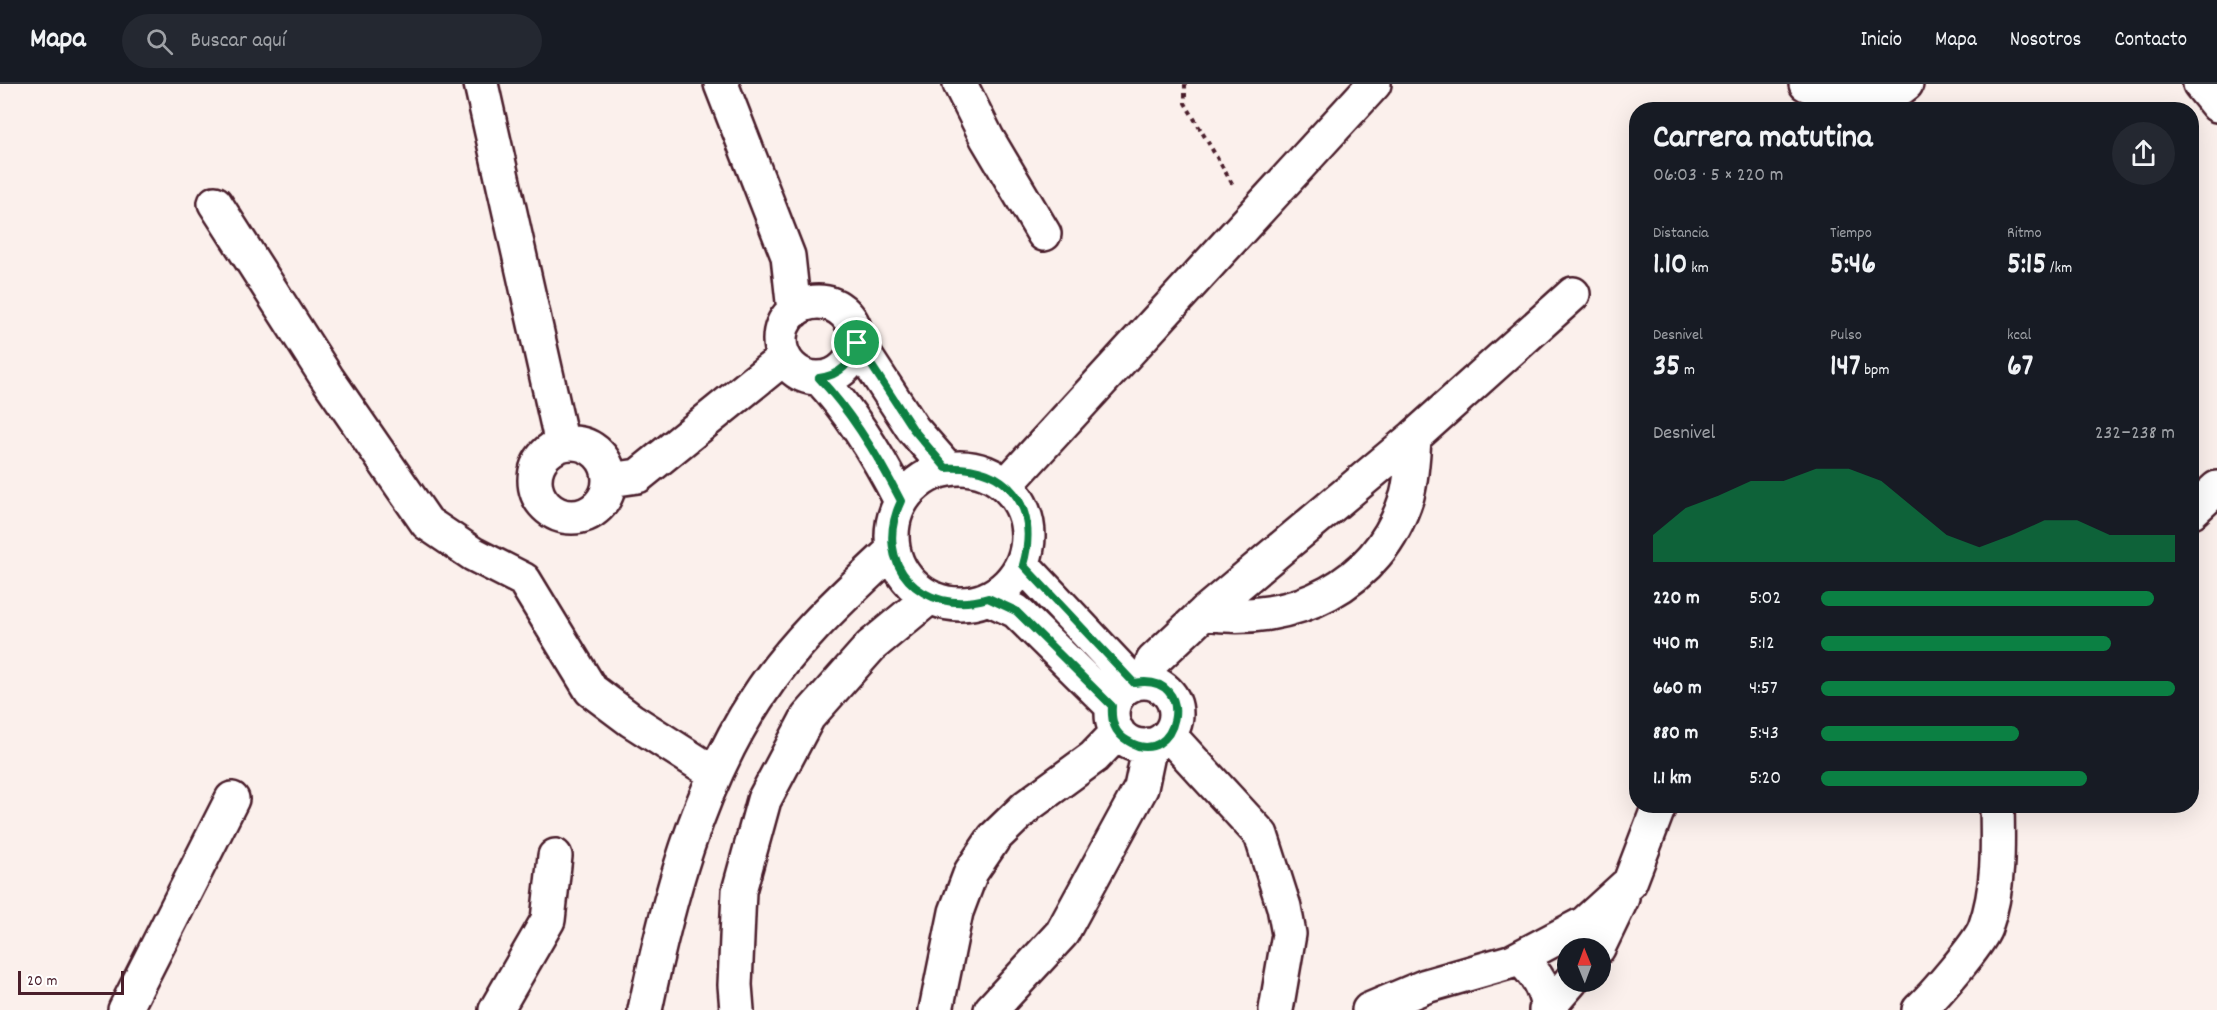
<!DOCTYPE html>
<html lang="es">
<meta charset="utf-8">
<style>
body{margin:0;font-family:Dekko,sans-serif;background:#242831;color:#f1f3f6;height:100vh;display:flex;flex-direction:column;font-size:22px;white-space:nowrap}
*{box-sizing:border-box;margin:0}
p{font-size:20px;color:#9ea1a6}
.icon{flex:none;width:33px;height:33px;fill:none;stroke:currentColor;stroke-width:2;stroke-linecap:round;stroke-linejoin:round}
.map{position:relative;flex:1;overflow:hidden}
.sheet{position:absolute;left:1629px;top:18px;width:570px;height:711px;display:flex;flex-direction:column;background:#171b24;border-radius:24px;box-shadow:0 6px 24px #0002}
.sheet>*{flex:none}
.needle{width:39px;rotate:359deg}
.tools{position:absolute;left:1557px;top:854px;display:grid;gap:12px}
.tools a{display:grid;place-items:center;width:54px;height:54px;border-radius:50%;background:#171b24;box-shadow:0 6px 24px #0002;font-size:30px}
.scale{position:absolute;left:18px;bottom:15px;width:106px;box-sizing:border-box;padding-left:6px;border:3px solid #4a1f2b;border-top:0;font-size:16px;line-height:21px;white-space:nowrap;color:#4a1f2b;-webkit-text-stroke:4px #fff;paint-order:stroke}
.pin{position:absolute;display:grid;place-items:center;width:51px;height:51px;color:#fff;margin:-26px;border:3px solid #fff;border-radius:50%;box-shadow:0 2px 6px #0007}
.round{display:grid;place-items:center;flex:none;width:63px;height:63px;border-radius:32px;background:#242831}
.headline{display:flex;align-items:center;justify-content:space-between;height:102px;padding:0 24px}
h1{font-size:33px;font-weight:700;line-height:45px}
.figures{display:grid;grid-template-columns:repeat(3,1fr);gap:9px;height:102px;padding:6px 24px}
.figures div{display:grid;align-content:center}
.figures b{font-size:30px;font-weight:700}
.figures small{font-size:16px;font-weight:400}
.figures p{font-size:16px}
.chart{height:168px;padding:12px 24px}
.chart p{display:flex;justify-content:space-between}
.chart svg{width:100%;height:108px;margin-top:6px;fill:#0b8043;opacity:.7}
ul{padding:0 24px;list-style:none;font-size:20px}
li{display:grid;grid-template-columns:96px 72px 1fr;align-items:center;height:45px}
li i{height:15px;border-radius:8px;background:#0b8043}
header{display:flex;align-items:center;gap:36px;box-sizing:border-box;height:84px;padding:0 30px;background:#171b24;border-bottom:2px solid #363941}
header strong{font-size:28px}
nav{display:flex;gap:33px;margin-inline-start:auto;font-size:21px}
.search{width:420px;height:54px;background:#242831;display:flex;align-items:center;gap:15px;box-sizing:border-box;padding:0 21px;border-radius:33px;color:#9ea1a6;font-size:22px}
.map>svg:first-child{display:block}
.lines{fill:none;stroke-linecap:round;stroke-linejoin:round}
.minor-casing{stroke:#4a1f2b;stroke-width:38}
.path{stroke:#4a1f2b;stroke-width:4;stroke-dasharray:4.5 4.5;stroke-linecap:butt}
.minor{stroke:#fff;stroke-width:33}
.route-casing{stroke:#fff;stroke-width:12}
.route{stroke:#0b8043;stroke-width:8}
</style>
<header>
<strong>Mapa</strong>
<div class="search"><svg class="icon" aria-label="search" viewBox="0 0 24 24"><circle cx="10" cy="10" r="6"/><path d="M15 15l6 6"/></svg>Buscar aquí</div>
<nav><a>Inicio</a><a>Mapa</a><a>Nosotros</a><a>Contacto</a></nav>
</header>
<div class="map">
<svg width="2217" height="926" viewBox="0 0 2217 926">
<rect width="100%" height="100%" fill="#fbf0ec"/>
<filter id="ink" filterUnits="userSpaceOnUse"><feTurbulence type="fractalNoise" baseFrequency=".0167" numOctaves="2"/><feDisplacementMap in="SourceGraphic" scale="12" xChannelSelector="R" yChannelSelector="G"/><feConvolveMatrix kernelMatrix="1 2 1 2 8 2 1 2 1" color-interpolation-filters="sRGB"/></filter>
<g filter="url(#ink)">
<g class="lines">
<g class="minor-casing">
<path id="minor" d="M481,0L562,360
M721,0L788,172L794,227
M960,0L987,54L1044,150
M1806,0C1835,13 1879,23 1906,0
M2200,0L2217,21
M215,119L327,294L427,439L473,470L524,496L591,606L631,636L714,689
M780 256a38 38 0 1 1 76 0a38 38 0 1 1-76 0Z
M857,259L913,345L947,384
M819,294C852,329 879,374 901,417
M535 396a37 37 0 1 1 74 0a37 37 0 1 1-74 0Z
M892 452a68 68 0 1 1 136 0a68 68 0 1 1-136 0Z
M610,396L638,392L784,274
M1007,400L1374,0
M2192,427L2217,404
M1023,481L1134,599
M988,514L1016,527L1112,622
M1204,529C1293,542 1379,502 1407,412C1412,392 1413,372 1414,353
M1112 630a32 32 0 1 1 64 0a32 32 0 1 1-64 0Z
M1146,598L1153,577L1204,529L1414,353L1573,210
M1169,651L1261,751L1284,823L1289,850L1276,926
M1598,864L1622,814
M1513,877L1522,876C1537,891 1544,903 1548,923
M125,926L232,715
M496,926L548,836L555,772
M645,926C667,820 697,705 757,614C794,557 844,512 893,466
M737,926L735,901L739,807L764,716L808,633L871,562L930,513
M936,926L956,828L971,788L994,754L1027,722L1094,673L1118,648
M991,926L1062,849L1141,704L1150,661
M1369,926L1426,902L1513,877L1585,839L1630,798L1659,722
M1546,926L1571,897
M1919,926C1933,913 1979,860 1985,844C1999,805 1998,763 1997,722"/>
</g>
<path class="path" d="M1185,0V19L1233,101"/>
<use href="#minor" class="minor"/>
</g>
</g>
<g class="lines" filter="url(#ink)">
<g class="route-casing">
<path id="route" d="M857,259L913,345L946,384C1008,381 1040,422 1023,481L1134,599C1201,587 1177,688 1128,657C1114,649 1111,637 1112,622L1016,527L988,514C922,534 871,480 901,417C879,374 852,329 819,294C840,291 852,280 857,259Z"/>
</g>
<use href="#route" class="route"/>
</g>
</svg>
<div class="tools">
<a><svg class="needle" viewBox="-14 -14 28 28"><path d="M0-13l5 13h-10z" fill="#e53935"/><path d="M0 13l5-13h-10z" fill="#9ea1a6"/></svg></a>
</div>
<div class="scale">20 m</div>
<div class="pin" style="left:857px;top:259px;background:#1e9e55"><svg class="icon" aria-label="arrive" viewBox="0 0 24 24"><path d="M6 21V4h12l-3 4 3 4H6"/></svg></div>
<section class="sheet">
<div class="headline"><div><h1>Carrera matutina</h1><p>06:03 · 5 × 220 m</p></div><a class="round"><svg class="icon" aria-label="share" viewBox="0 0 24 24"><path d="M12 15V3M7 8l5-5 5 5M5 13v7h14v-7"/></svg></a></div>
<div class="figures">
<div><p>Distancia</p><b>1.10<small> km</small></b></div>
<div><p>Tiempo</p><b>5:46</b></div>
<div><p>Ritmo</p><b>5:15<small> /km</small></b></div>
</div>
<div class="figures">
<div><p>Desnivel</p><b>35<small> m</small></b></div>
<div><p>Pulso</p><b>147<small> bpm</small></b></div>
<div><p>kcal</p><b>67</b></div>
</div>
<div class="chart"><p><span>Desnivel</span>232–238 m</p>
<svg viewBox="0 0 160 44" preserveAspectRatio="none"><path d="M0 44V33L10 22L20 17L30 11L40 11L50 6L60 6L70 11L80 22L90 33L100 38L110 33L120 27L130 27L140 33L150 33L160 33V44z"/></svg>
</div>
<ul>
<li><b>220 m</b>5:02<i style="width:94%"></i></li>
<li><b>440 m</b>5:12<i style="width:82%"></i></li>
<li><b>660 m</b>4:57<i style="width:100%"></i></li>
<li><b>880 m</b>5:43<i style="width:56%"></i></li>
<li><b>1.1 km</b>5:20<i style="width:75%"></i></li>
</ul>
</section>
</div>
